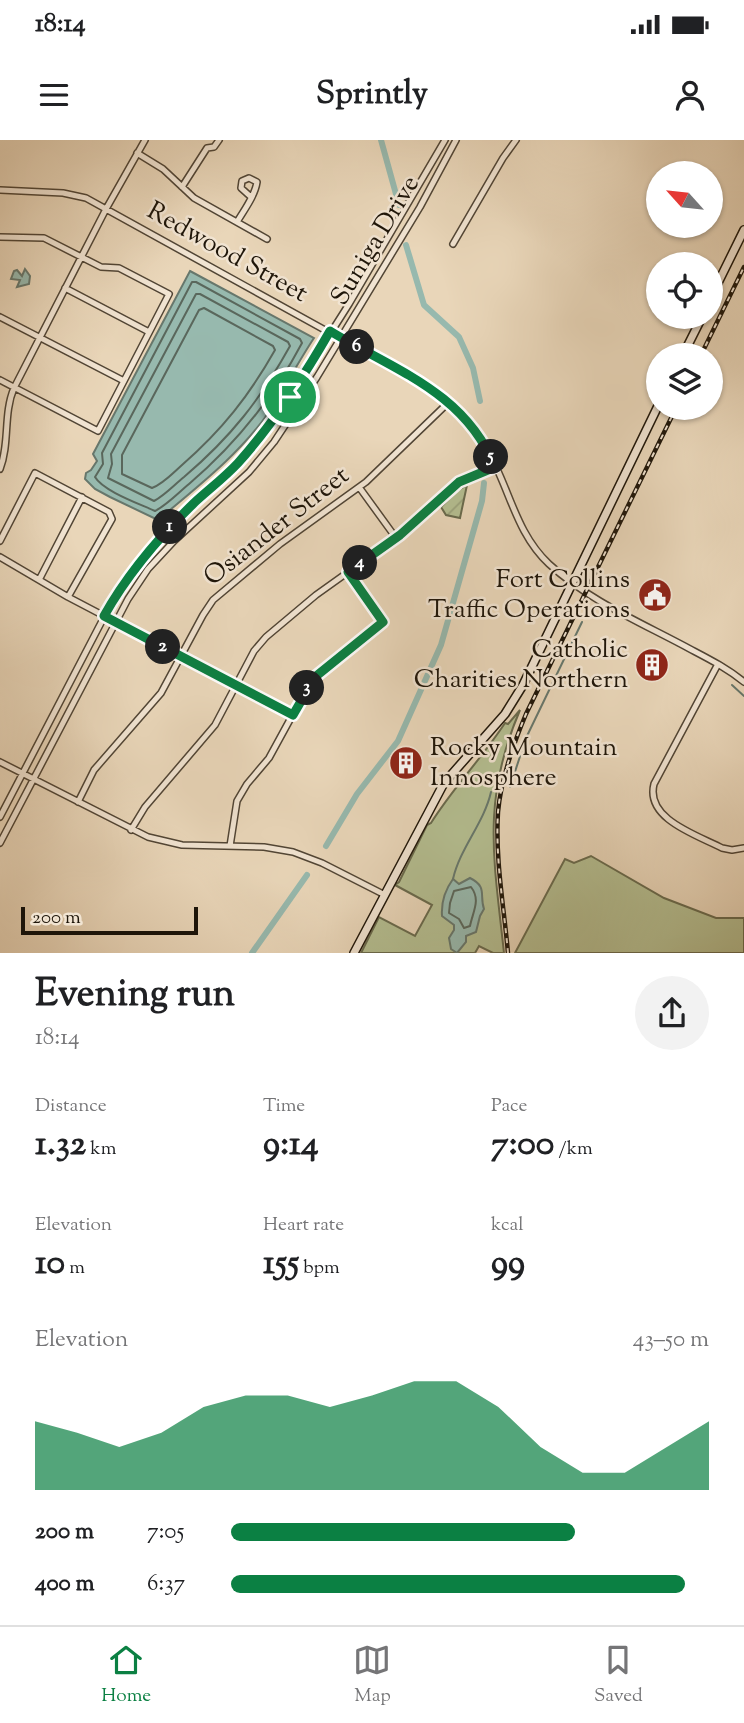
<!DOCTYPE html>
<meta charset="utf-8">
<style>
body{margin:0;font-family:"Sorts Mill Goudy",serif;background:#f2f2f2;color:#202124;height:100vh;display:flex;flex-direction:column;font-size:26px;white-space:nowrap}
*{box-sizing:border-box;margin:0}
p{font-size:23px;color:#757577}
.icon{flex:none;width:38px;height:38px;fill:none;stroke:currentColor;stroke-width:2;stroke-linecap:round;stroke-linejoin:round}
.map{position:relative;height:813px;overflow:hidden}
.details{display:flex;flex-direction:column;background:#fff;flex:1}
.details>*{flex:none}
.needle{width:46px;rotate:297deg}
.tools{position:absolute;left:646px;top:21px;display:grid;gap:14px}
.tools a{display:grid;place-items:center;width:77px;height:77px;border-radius:50%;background:#fff;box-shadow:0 2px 5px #0004;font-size:35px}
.scale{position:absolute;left:21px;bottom:18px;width:177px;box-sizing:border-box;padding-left:7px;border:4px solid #1e1509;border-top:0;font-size:19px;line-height:24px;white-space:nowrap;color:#1e1509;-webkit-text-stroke:5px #f1e4d2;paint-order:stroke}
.pin{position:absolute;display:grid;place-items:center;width:60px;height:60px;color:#fff;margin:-30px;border:4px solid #fff;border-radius:50%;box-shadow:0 2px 7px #0007}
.km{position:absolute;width:35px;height:35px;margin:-18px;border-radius:50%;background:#222;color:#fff;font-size:19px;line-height:35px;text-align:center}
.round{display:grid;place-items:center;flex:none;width:74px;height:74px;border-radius:37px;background:#f2f2f2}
.headline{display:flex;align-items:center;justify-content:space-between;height:119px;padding:0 35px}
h1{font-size:38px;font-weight:800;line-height:52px}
.stats{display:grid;grid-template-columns:repeat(3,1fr);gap:10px;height:119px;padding:7px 35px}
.stats div{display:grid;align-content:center}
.stats b{font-size:35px;font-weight:800}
.stats small{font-size:19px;font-weight:400}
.stats p{font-size:19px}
.chart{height:196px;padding:14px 35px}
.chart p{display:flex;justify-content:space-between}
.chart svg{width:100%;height:126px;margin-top:7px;fill:#0b8043;opacity:.7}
ul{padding:0 35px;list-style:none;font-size:23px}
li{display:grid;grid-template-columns:112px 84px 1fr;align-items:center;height:52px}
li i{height:18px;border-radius:9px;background:#0b8043}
.status{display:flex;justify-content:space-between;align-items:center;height:49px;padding:0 35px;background:#fff;direction:ltr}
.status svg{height:19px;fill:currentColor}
header{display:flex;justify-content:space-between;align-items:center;height:91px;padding:0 35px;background:#fff;font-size:32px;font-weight:800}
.tab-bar{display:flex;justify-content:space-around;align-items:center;height:98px;border-top:2px solid #e0e0e0;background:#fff;font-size:19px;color:#757577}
.tab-bar a{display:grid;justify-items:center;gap:4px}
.tab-bar .selected{color:#0b8043}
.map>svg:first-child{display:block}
.green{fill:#b4be91;stroke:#696a4d;stroke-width:2}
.garden{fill:url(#garden-furrows);stroke:#696a4d;stroke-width:2}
.water{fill:#97b9ae;stroke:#67776c;stroke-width:2}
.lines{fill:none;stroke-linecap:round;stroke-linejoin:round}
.shore{stroke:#5a675c;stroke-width:2}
.stream{stroke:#67776c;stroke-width:2}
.canal{stroke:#97b9ae;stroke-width:6}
.street-casing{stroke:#514535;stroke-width:8}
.secondary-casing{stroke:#1e1509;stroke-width:10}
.street{stroke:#f1e4d2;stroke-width:5}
.secondary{stroke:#f1e4d2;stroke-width:7}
.rail-casing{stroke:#1e1509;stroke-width:4.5}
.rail{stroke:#f1e4d2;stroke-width:2;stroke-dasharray:5;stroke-linecap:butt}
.route-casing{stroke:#fff;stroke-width:14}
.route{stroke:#0b8043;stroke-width:9}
.labels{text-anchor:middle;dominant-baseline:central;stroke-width:5;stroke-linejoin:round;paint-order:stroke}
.street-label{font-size:26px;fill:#1e1509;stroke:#f1e4d2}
.poi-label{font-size:26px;fill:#1e1509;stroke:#f1e4d2;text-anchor:end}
</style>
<div class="status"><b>18:14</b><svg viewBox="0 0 49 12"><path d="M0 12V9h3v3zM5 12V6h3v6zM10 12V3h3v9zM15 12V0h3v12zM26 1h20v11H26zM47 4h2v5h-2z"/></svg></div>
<header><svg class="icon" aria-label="menu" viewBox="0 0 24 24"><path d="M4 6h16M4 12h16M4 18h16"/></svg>Sprintly<svg class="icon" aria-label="person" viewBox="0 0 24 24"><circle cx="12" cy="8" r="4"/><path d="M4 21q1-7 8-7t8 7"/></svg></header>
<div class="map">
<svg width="744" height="813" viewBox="0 0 744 813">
<defs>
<pattern id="garden-furrows" width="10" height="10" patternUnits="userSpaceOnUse" patternTransform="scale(1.75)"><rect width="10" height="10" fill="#b4be91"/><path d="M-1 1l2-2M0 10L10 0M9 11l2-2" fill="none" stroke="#9aa27c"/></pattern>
</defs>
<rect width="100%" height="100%" fill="#e9d6b9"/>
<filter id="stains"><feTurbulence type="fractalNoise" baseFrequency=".00286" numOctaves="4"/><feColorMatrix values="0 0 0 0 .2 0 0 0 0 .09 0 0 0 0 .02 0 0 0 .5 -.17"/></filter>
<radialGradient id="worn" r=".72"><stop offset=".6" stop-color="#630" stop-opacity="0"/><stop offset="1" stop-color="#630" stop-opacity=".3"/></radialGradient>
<path class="green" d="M520,570C481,661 494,719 504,813H493L479,806L475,813H361L379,777L415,796L432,765L395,745L399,742L427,685L431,683C453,648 482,618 505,583L508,584Z
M591,716L664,758L716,778H744V813H515L565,719L574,723Z"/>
<path class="garden" d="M467,345L460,378L446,375L441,367L457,351Z"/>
<path class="water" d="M25,129L30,136L29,144L17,147L20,140L11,139L14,131L17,130L22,136Z
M190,131L314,198C298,222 285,248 269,272C240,314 197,347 158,380L110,357L95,349L85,339L86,333L91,330L97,321L93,314Z
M470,738C488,747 479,755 484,769L480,776L476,792L466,796V802L457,813L451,809L449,798L454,790V785L442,776C441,762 445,750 453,739L459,744Z"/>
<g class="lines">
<path class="shore" d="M192,142H196L300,199L302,203C273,258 236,304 189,344C178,353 167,365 155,371C140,364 103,351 95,337L103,324L102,313Z
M196,154H200L288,202L290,206C260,260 231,297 184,337C174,345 165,355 154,361L108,338L112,324L111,314Z
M204,168L273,206L275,210C249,256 222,290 182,325C173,333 163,344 152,348L122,334V315L199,170Z
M471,747C481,760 473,771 470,786L464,788L459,779L449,773L450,763L454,751Z"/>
<path class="stream" d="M732,545L744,556
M510,647L526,598L582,482
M453,739C460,708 484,683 491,652"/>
<path class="canal" d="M381,0L399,65
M406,105L424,165L459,197L473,228L480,261
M326,706L357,654L398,601L441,505L482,361L484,343
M252,813L307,735"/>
<g class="street-casing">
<path id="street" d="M137,13L163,29L194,58L267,99
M182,47L207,8L214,7L219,0
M0,50L63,53L86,58L428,247C454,265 473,285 489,313C510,350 516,393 549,424C589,461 642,483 690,509C709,519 727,528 744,542
M237,82C244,70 255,56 257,42L249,38L242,41L241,48L251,57
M0,97L44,98L101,127L119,128L169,154L98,291L0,240
M453,104L503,18L516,0
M65,148L149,192
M0,177L124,241
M0,329C10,303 3,274 14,248L106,69L145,0
M359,347L396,398
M0,401L35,333L109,372L112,379L68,457
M0,417L68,457L293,575
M39,440L82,357
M718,524L654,644C645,679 697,695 722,708L732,710L744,708
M0,622L148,697L182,705L264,707L293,712L322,723L385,755
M78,662L94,630L161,553L203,475L213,460L280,404L366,342L449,262
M0,677L116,454L138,423L168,390L236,325L268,288L290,257L349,164L445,0
M131,690L145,667L215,585L254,511L266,497L316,455L400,395L459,342L495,326
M0,703L128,459L148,429L174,401L249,332L274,302L317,237L420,67L456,0
M230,706L237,661L247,644L269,618L310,543L383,482L348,432"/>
</g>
<g class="secondary-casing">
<path id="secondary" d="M710,159L744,90
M683,215L702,177
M354,813L444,643L505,574L523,545L658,266"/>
</g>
<use href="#street" class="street"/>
<use href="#secondary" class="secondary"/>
<g class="rail-casing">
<path id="rail" d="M701,215L744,127
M508,813C504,767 495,719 498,672C501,638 513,605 526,574L676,268"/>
</g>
<use href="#rail" class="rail"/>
</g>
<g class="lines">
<g class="route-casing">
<path id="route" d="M330,191C394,230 465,252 495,327L459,342L400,395L348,432L383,482L315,537L293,575L104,476C128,433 159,397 194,363C208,350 224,338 238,323C274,283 303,238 330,191Z"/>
</g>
<use href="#route" class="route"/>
</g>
<defs>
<g id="civic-disc" transform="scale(1.75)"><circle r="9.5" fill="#8f2418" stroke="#f1e4d2"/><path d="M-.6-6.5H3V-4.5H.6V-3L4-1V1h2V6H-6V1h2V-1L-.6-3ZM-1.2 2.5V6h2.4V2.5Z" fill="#fff"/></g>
<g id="building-disc" transform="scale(1.75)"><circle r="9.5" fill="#8f2418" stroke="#f1e4d2"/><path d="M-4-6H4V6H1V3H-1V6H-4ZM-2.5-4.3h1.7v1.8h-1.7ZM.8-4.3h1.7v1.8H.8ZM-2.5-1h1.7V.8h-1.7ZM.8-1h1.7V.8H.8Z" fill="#fff"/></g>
</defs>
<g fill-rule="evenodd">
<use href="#civic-disc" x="655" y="455"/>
<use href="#building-disc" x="652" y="525"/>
<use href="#building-disc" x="406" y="623"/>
</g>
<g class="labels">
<g class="street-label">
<text transform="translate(376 101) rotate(-59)">Suniga Drive</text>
<text transform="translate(227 113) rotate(29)">Redwood Street</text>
<text transform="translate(277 387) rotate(-38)">Osiander Street</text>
</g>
<g class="poi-label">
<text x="630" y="440">Fort Collins<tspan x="630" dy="30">Traffic Operations</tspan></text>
<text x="628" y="510">Catholic<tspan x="628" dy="30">Charities Northern</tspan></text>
<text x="430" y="608" text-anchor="start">Rocky Mountain<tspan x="430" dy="30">Innosphere</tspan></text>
</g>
</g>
<rect width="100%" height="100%" filter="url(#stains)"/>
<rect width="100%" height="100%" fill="url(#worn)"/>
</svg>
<div class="tools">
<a><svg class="needle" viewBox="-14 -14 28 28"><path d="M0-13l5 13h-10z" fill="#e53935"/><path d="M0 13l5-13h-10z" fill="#757577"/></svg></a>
<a><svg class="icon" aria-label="locate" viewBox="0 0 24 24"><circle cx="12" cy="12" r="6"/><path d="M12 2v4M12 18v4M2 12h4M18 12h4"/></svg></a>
<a><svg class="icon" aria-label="layers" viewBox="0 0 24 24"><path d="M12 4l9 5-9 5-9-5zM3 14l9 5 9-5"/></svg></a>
</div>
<div class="scale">200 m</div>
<div class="pin" style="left:290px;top:257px;background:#1e9e55"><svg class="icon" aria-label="arrive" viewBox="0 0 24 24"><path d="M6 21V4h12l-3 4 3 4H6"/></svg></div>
<b class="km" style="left:170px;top:387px">1</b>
<b class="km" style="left:163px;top:507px">2</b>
<b class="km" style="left:307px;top:548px">3</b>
<b class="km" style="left:360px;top:423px">4</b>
<b class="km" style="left:491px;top:317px">5</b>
<b class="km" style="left:357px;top:207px">6</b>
</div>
<section class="details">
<div class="headline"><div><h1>Evening run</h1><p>18:14</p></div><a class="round"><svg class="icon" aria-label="share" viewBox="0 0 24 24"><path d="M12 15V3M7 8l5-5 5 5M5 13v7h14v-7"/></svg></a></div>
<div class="stats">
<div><p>Distance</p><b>1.32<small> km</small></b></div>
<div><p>Time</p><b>9:14</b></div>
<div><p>Pace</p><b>7:00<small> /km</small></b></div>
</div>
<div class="stats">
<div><p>Elevation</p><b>10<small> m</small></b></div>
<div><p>Heart rate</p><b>155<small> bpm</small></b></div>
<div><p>kcal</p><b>99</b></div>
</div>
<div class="chart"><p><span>Elevation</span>43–50 m</p>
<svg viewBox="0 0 160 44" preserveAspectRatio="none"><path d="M0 44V20L10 24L20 29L30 24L40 15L50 11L60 11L70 15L80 11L90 6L100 6L110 15L120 29L130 38L140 38L150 29L160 20V44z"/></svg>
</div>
<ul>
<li><b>200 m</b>7:05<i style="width:72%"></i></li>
<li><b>400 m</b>6:37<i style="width:95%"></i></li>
</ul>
</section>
<nav class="tab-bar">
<a class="selected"><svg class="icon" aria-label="home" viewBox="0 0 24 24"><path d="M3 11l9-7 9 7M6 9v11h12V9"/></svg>Home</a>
<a><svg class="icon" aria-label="map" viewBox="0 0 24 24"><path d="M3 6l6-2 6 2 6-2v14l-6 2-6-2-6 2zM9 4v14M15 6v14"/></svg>Map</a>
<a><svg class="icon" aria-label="saved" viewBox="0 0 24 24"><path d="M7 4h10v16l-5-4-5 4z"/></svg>Saved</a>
</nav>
